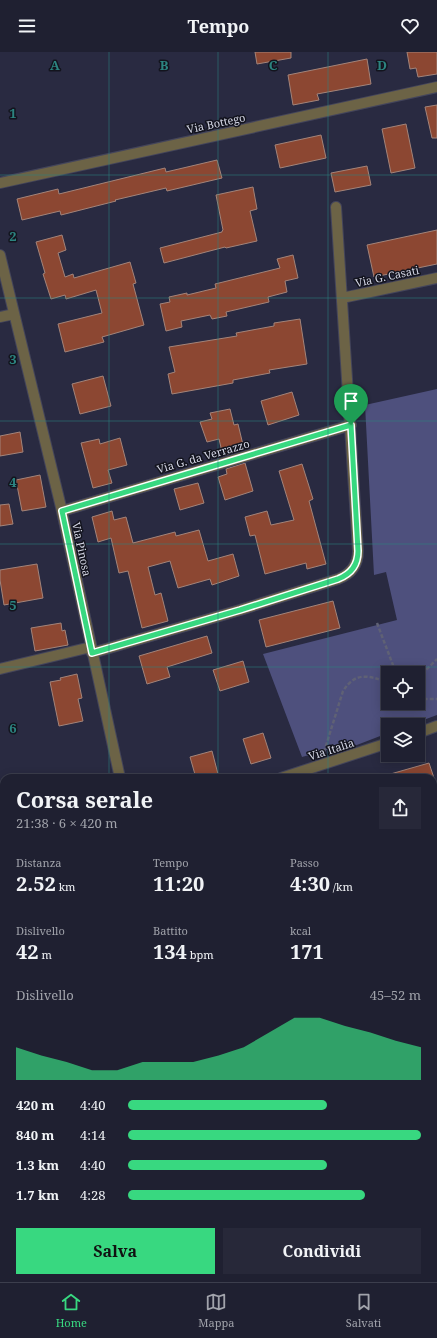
<!DOCTYPE html>
<html lang="it">
<meta charset="utf-8">
<style>
body{margin:0;font-family:"Noto Serif",serif;background:#272839;color:#f1f3f6;height:100vh;display:flex;flex-direction:column;font-size:15px;white-space:nowrap}
*{box-sizing:border-box;margin:0}
p{font-size:13px;color:#a1a3ab}
.icon{flex:none;width:22px;height:22px;fill:none;stroke:currentColor;stroke-width:2;stroke-linecap:round;stroke-linejoin:round}
.map{position:relative;flex:1;overflow:hidden}
.details{position:absolute;left:0px;top:722px;width:437px;height:508px;display:flex;flex-direction:column;background:#1f2031;border-radius:12px 12px 0 0;box-shadow:0 2px 10px #0003,0 0 0 1px #3c3e4d}
.details>*{flex:none}
.fabs{position:absolute;left:381px;top:614px;display:grid;gap:8px}
.fabs a{display:grid;place-items:center;width:44px;height:44px;border-radius:0px;background:#1f2031;box-shadow:0 2px 10px #0003,0 0 0 1px #3c3e4d;font-size:20px}
.pin{position:absolute;display:grid;place-items:center;width:34px;height:34px;color:#fff;margin:-41px -17px;border-radius:50% 50% 50% 0;rotate:-45deg;box-shadow:0 0 4px #0007}
.pin .icon{rotate:45deg}
.round{display:grid;place-items:center;flex:none;width:42px;height:42px;border-radius:0px;background:#272839}
.overview{display:flex;align-items:center;justify-content:space-between;height:68px;padding:0 16px}
h1{font-size:22px;font-weight:700;line-height:30px}
.figures{display:grid;grid-template-columns:repeat(3,1fr);gap:6px;height:68px;padding:4px 16px}
.figures div{display:grid;align-content:center}
.figures b{font-size:20px;font-weight:700}
.figures small{font-size:11px;font-weight:400}
.figures p{font-size:11px}
.chart{height:112px;padding:8px 16px}
.chart p{display:flex;justify-content:space-between}
.chart svg{width:100%;height:72px;margin-top:4px;fill:#38d880;opacity:.7}
.button{display:flex;gap:8px;margin-top:auto;padding:8px 16px}
.button a{flex:1;height:46px;border-radius:0px;background:#38d880;color:#111;font-size:16px;font-weight:700;line-height:46px;text-align:center}
.button a+a{background:#272839;color:#f1f3f6}
ul{padding:0 16px;list-style:none;font-size:13px}
li{display:grid;grid-template-columns:64px 48px 1fr;align-items:center;height:30px}
li i{height:10px;border-radius:5px;background:#38d880}
header{display:flex;justify-content:space-between;align-items:center;height:52px;padding:0 16px;background:#1f2031;font-size:18px;font-weight:700}
.tab-bar{display:flex;justify-content:space-around;align-items:center;height:56px;border-top:1px solid #3c3e4d;background:#1f2031;font-size:11px;color:#a1a3ab}
.tab-bar a{display:grid;justify-items:center;gap:2px}
.tab-bar .current{color:#38d880}
.map>svg:first-child{display:block}
.green{fill:#4e507d;fill-rule:evenodd}
.building{fill:#8c4732;stroke:#a3847a}
.lines{fill:none;stroke-linecap:round;stroke-linejoin:round}
.minor-casing{stroke:#44455b;stroke-width:12}
.path{stroke:#5f6175;stroke-width:2.5;stroke-dasharray:4 2;stroke-linecap:butt}
.minor{stroke:#6c6346;stroke-width:10}
.route-casing{stroke:#fff;stroke-width:8}
.route{stroke:#38d880;stroke-width:5}
.grid{fill:none;stroke:#2c8480;stroke-width:1;stroke-opacity:0.55}
.labels{text-anchor:middle;dominant-baseline:central;stroke-width:3;stroke-linejoin:round;paint-order:stroke}
.street-label{font-size:11px;fill:#d3d5e4;stroke:#13141e}
.grid-label{font-size:13px;text-anchor:middle;font-weight:bold;fill:#2c8480;stroke:#13141e;stroke-width:3;stroke-linejoin:round;paint-order:stroke}
</style>
<header><svg class="icon" aria-label="menu" viewBox="0 0 24 24"><path d="M4 6h16M4 12h16M4 18h16"/></svg>Tempo<svg class="icon" aria-label="heart" viewBox="0 0 24 24"><path d="M12 20l-8-8c-3-5 5-10 8-4 3-6 11-1 8 4z"/></svg></header>
<div class="map">
<svg width="437" height="1230" viewBox="0 0 437 1230">
<rect width="100%" height="100%" fill="#292a41"/>
<path class="green" d="M437,337V663L410,673H388V681L336,701L334,696L302,705L263,602L397,568L386,520L374,523L365,353ZM388,621H418V651H388Z
M209,1226H368L369,1230H211Z"/>
<path class="building" d="M255,0H291V6L257,12Z
M407,0H437V22L418,25L416,16L410,17Z
M367,7L371,32L317,42L319,48L293,53L288,23Z
M437,53V86H432L425,55Z
M406,72L415,116L391,121L382,77Z
M321,83L326,106L280,116L275,93Z
M217,108L222,126L167,139L166,136L115,148L116,149L61,163L60,159L22,168L17,147L58,137L59,142L165,116L166,120Z
M367,114L371,133L335,140L331,121Z
M253,135L257,157L250,159L257,189L226,196L225,195L164,211L160,196L222,180V179L223,178L216,143Z
M437,178V212L374,225L367,193Z
M62,183L66,198L58,201L65,225L73,222L74,226L130,210L136,231L133,232L144,273L102,285L104,290L65,300L58,272L102,261L96,238L66,247L65,243L51,247L43,222L45,221L36,190Z
M293,203L298,226L285,229L287,240L268,245L269,250L226,260L227,264L212,267L210,263L181,269L182,275L166,279L160,252L170,250L169,245L187,241V243L216,236L215,232L280,216L277,207Z
M300,267L307,312L269,318L270,321L233,328V331L172,342L168,322L175,320L169,295L237,284L236,281L274,274V271Z
M103,324L111,354L80,362L72,332Z
M292,340L299,363L268,373L261,349Z
M230,357L234,373L238,372L244,397L223,404L219,387L207,390L200,370L212,367L210,361Z
M20,380L23,400L0,404V384Z
M120,386L127,413L108,418L112,431L93,436L81,391L99,387L100,392Z
M245,411L253,439L225,448L218,425L227,422L226,417Z
M302,412L313,447L309,449L326,512L307,517L306,511L265,522L255,483L250,484L245,465L267,459L271,473L294,468L279,419Z
M40,423L46,455L22,459L16,428Z
M198,431L204,451L180,458L174,437Z
M9,452L13,472L0,474V453Z
M112,459L114,468L126,465L133,491L175,480L176,484L199,478L208,509L233,502L239,524L212,533L210,527L178,536L170,509L148,515L155,543L161,541L168,569L142,576L128,519L119,521L111,486L98,490L92,465Z
M37,512L43,546L4,553L0,528V518Z
M333,549L340,576L266,595L259,568Z
M61,571L62,579L65,578L68,593L35,599L31,576Z
M207,584L212,601L167,615L170,625L147,632L139,604Z
M243,609L249,630L220,639L213,618Z
M77,622L82,646L78,647L83,669L59,674L50,630L61,628L60,626Z
M263,681L271,706L251,712L243,687Z
M212,699L218,722L202,726H196L190,705Z
M429,711L434,726H388L387,723Z"/>
<g class="lines">
<g class="minor-casing">
<path id="minor" d="M0,131L437,35
M0,203L61,455L120,726
M342,246L437,226
M0,265L14,262
M62,459L351,373
M92,601L240,558L338,527C351,522 358,513 358,499L336,155
M0,617L91,595
M418,681L437,674
M281,726L388,691
M433,761L437,760
M0,805L4,804
M0,1079L4,1078
M433,1110L437,1109
M433,1221H437
M190,1226L193,1230
M87,1230L95,1226
M387,1230L407,1226"/>
</g>
<path class="path" d="M377,571L396,621
M418,626L437,607
M418,645L424,647H437
M324,700L343,639C356,619 368,624 388,630"/>
<use href="#minor" class="minor"/>
</g>
<g class="lines">
<g class="route-casing">
<path id="route" d="M351,373L358,499C358,513 351,522 338,527L240,558L92,601L62,459Z"/>
</g>
<use href="#route" class="route"/>
</g>
<path class="grid" d="M109,0V726M218,0V726M328,0V726M0,123H437M0,246H437M0,369H437M0,492H437M0,615H437M0,738H4M433,738H437M0,861H4M433,861H437M0,984H4M433,984H437M0,1107H4M433,1107H437M109,1226V1230M218,1226V1230M328,1226V1230"/>
<g class="labels">
<g class="street-label">
<text transform="translate(216 71) rotate(-12)">Via Bottego</text>
<text transform="translate(387 224) rotate(-12)">Via G. Casati</text>
<text transform="translate(203 404) rotate(-16)">Via G. da Verrazzo</text>
<text transform="translate(82 497) rotate(78)">Via Pinosa</text>
<text transform="translate(331 697) rotate(-18)">Via Italia</text>
</g>
</g>
<g class="grid-label">
<text x="55" y="18">A</text>
<text x="164" y="18">B</text>
<text x="273" y="18">C</text>
<text x="382" y="18">D</text>
<text x="13" y="66">1</text>
<text x="13" y="189">2</text>
<text x="13" y="312">3</text>
<text x="13" y="435">4</text>
<text x="13" y="558">5</text>
<text x="13" y="681">6</text>
</g>
</svg>
<div class="fabs">
<a><svg class="icon" aria-label="locate" viewBox="0 0 24 24"><circle cx="12" cy="12" r="6"/><path d="M12 2v4M12 18v4M2 12h4M18 12h4"/></svg></a>
<a><svg class="icon" aria-label="layers" viewBox="0 0 24 24"><path d="M12 4l9 5-9 5-9-5zM3 14l9 5 9-5"/></svg></a>
</div>
<div class="pin" style="left:351px;top:373px;background:#1e9e55"><svg class="icon" aria-label="arrive" viewBox="0 0 24 24"><path d="M6 21V4h12l-3 4 3 4H6"/></svg></div>
<section class="details">
<div class="overview"><div><h1>Corsa serale</h1><p>21:38 · 6 × 420 m</p></div><a class="round"><svg class="icon" aria-label="share" viewBox="0 0 24 24"><path d="M12 15V3M7 8l5-5 5 5M5 13v7h14v-7"/></svg></a></div>
<div class="figures">
<div><p>Distanza</p><b>2.52<small> km</small></b></div>
<div><p>Tempo</p><b>11:20</b></div>
<div><p>Passo</p><b>4:30<small> /km</small></b></div>
</div>
<div class="figures">
<div><p>Dislivello</p><b>42<small> m</small></b></div>
<div><p>Battito</p><b>134<small> bpm</small></b></div>
<div><p>kcal</p><b>171</b></div>
</div>
<div class="chart"><p><span>Dislivello</span>45–52 m</p>
<svg viewBox="0 0 160 44" preserveAspectRatio="none"><path d="M0 44V24L10 29L20 33L30 38L40 38L50 33L60 33L70 33L80 29L90 24L100 15L110 6L120 6L130 11L140 15L150 20L160 24V44z"/></svg>
</div>
<ul>
<li><b>420 m</b>4:40<i style="width:68%"></i></li>
<li><b>840 m</b>4:14<i style="width:100%"></i></li>
<li><b>1.3 km</b>4:40<i style="width:68%"></i></li>
<li><b>1.7 km</b>4:28<i style="width:81%"></i></li>
</ul>
<div class="button"><a>Salva</a><a>Condividi</a></div>
</section>
</div>
<nav class="tab-bar">
<a class="current"><svg class="icon" aria-label="home" viewBox="0 0 24 24"><path d="M3 11l9-7 9 7M6 9v11h12V9"/></svg>Home</a>
<a><svg class="icon" aria-label="map" viewBox="0 0 24 24"><path d="M3 6l6-2 6 2 6-2v14l-6 2-6-2-6 2zM9 4v14M15 6v14"/></svg>Mappa</a>
<a><svg class="icon" aria-label="saved" viewBox="0 0 24 24"><path d="M7 4h10v16l-5-4-5 4z"/></svg>Salvati</a>
</nav>
